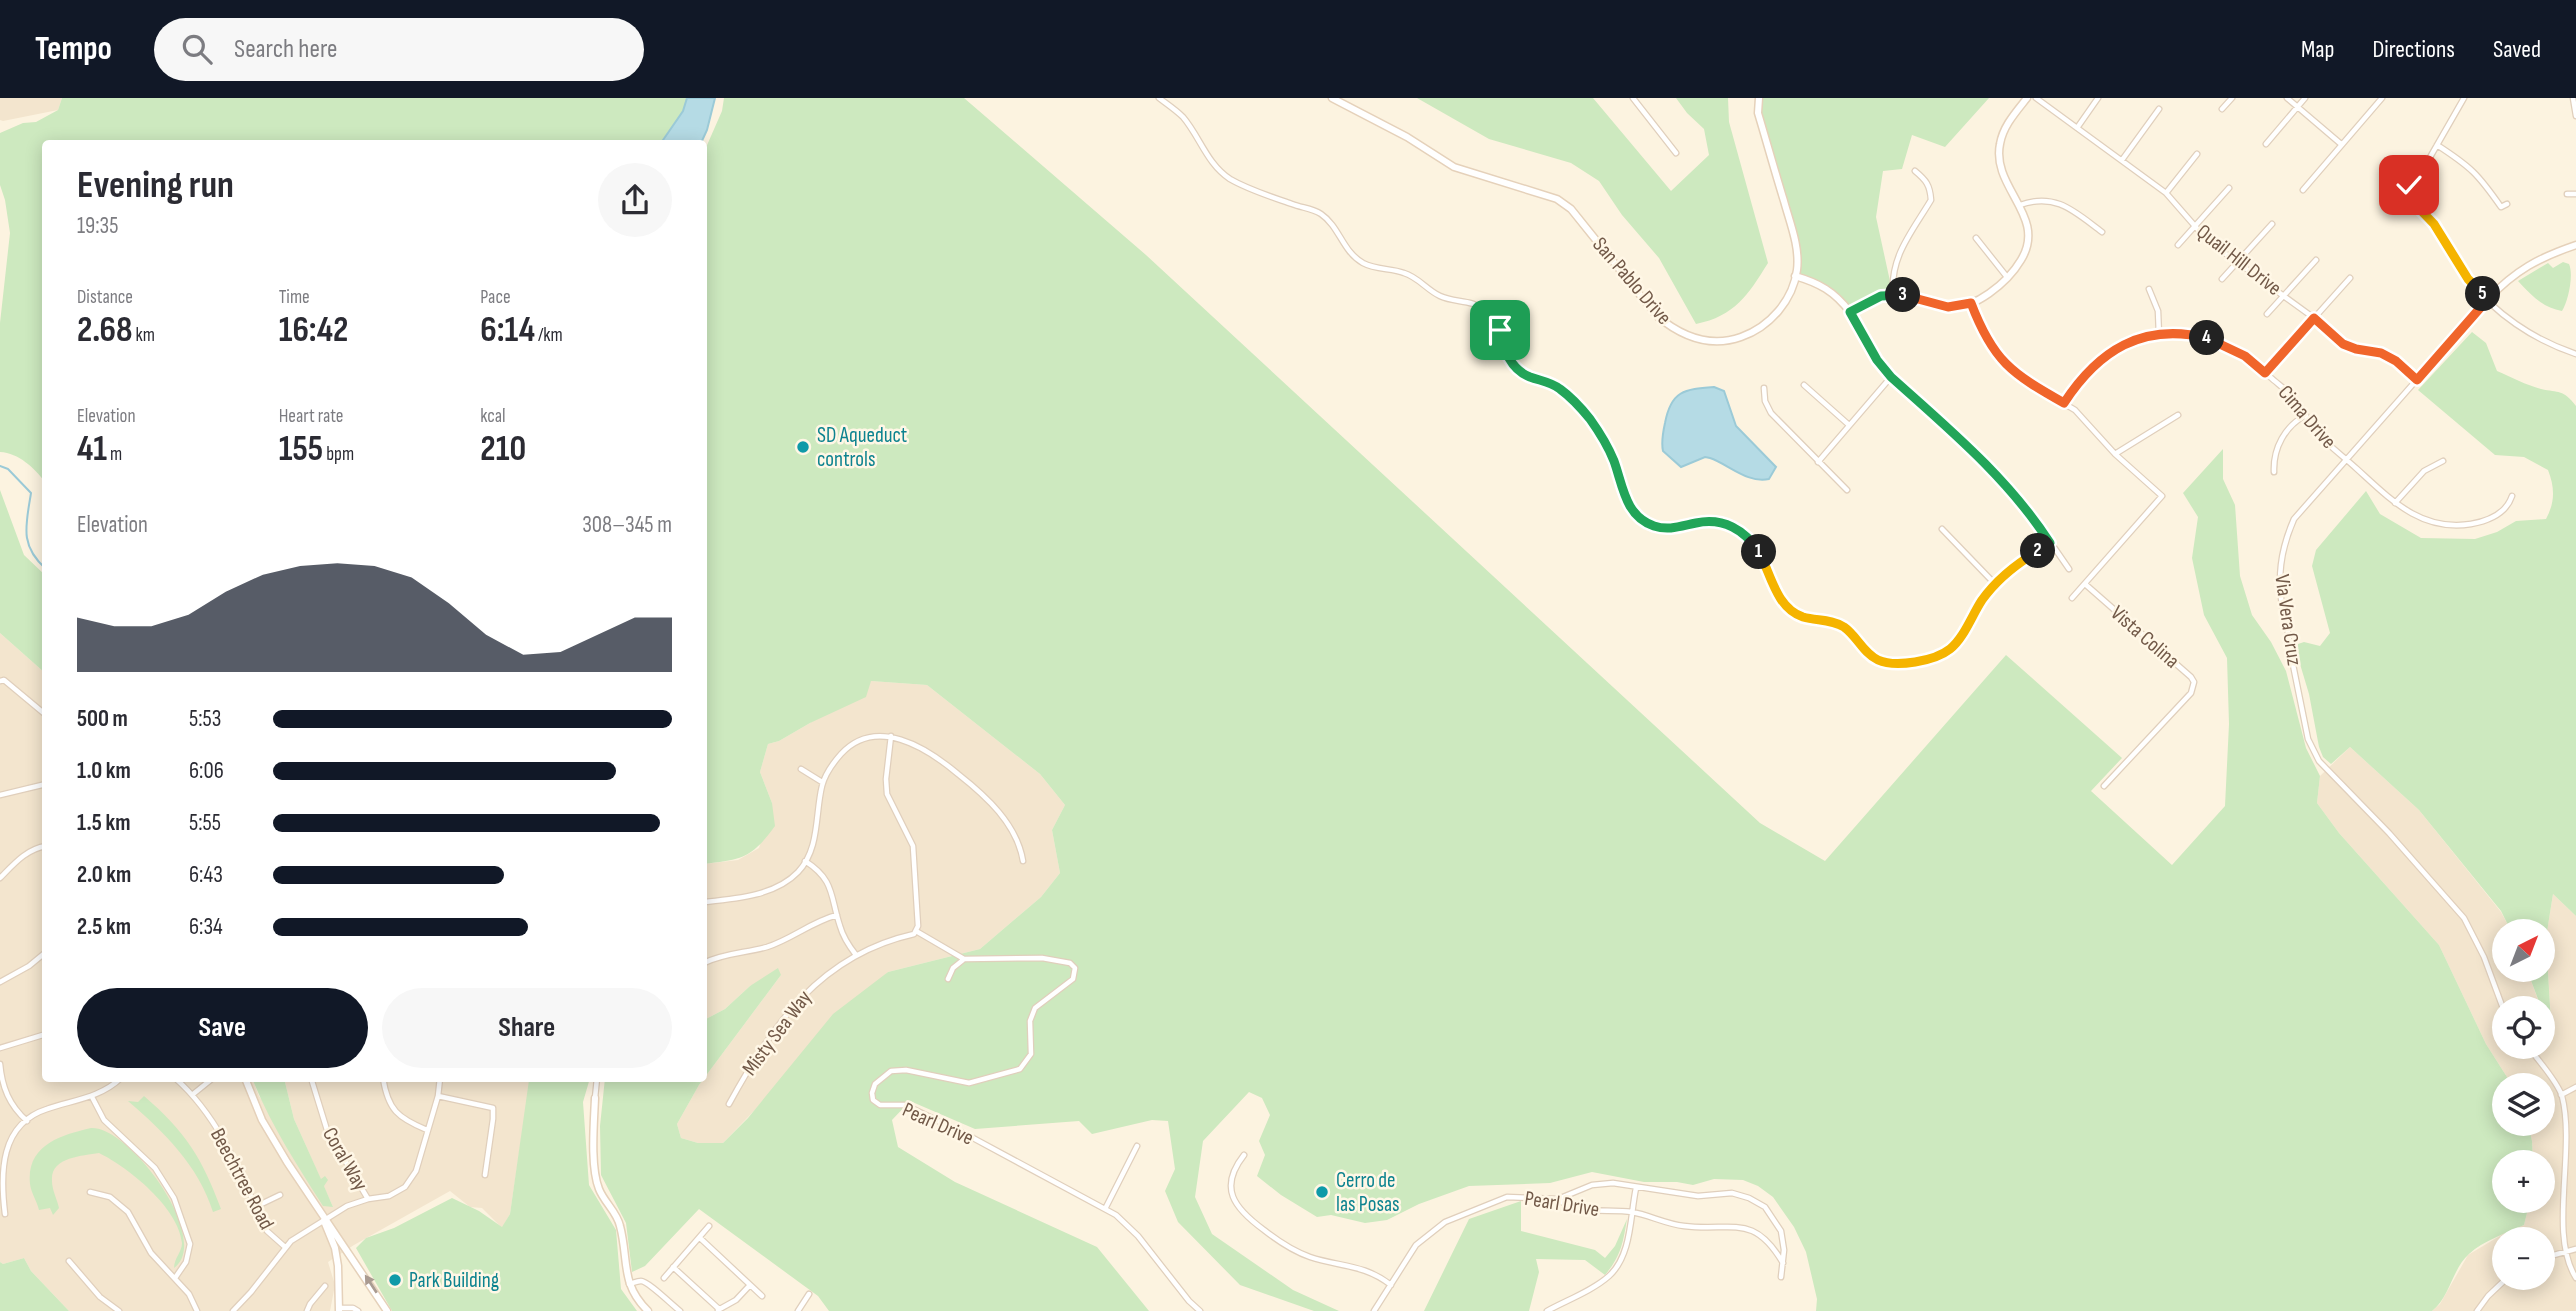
<!DOCTYPE html>
<meta charset="utf-8">
<style>
body{margin:0;font-family:"Sofia Sans Condensed",sans-serif;background:#f7f7f7;color:#2b2b33;height:100vh;display:flex;flex-direction:column;font-size:26px;white-space:nowrap}
*{box-sizing:border-box;margin:0}
p{font-size:23px;color:#7c7c81}
.icon{flex:none;width:38px;height:38px;fill:none;stroke:currentColor;stroke-width:2;stroke-linecap:round;stroke-linejoin:round}
.map{position:relative;flex:1;overflow:hidden}
.drawer{position:absolute;left:42px;top:42px;width:665px;height:942px;display:flex;flex-direction:column;background:#fff;border-radius:7px;box-shadow:0 4px 18px #0003}
.drawer>*{flex:none}
.needle{width:46px;rotate:42deg}
.buttons{position:absolute;left:2492px;top:821px;display:grid;gap:14px}
.buttons a{display:grid;place-items:center;width:63px;height:63px;border-radius:50%;background:#fff;box-shadow:0 4px 18px #0003;font-size:35px}
.pin{position:absolute;display:grid;place-items:center;width:60px;height:60px;color:#fff;margin:-30px;border-radius:14px;box-shadow:0 4px 10px #0006}
.km{position:absolute;width:35px;height:35px;margin:-18px;border-radius:50%;background:#222;color:#fff;font-size:19px;line-height:35px;text-align:center}
.round{display:grid;place-items:center;flex:none;width:74px;height:74px;border-radius:37px;background:#f7f7f7}
.overview{display:flex;align-items:center;justify-content:space-between;height:119px;padding:0 35px}
h1{font-size:38px;font-weight:700;line-height:52px}
.figures{display:grid;grid-template-columns:repeat(3,1fr);gap:10px;height:119px;padding:7px 35px}
.figures div{display:grid;align-content:center}
.figures b{font-size:35px;font-weight:700}
.figures small{font-size:19px;font-weight:400}
.figures p{font-size:19px}
.chart{height:196px;padding:14px 35px}
.chart p{display:flex;justify-content:space-between}
.chart svg{width:100%;height:126px;margin-top:7px;fill:#111827;opacity:.7}
.cta{display:flex;gap:14px;margin-top:auto;padding:14px 35px}
.cta a{flex:1;height:80px;border-radius:42px;background:#111827;color:#fff;font-size:28px;font-weight:700;line-height:80px;text-align:center}
.cta a+a{background:#f7f7f7;color:#2b2b33}
ul{padding:0 35px;list-style:none;font-size:23px}
li{display:grid;grid-template-columns:112px 84px 1fr;align-items:center;height:52px}
li i{height:18px;border-radius:9px;background:#111827}
header{display:flex;align-items:center;gap:42px;box-sizing:border-box;height:98px;padding:0 35px;background:#111827;color:#fff}
header strong{font-size:33px}
nav{display:flex;gap:38px;margin-inline-start:auto;font-size:24px}
.search{width:490px;height:63px;background:#f7f7f7;display:flex;align-items:center;gap:18px;box-sizing:border-box;padding:0 24px;border-radius:38px;color:#7c7c81;font-size:26px}
.map>svg:first-child{display:block}
.residential{fill:#f3e5ce;fill-rule:evenodd}
.green{fill:#cde9bf}
.water{fill:#b5dbe5;stroke:#9bcad7;stroke-width:2}
.lines{fill:none;stroke-linecap:round;stroke-linejoin:round}
.stream{stroke:#9bcad7;stroke-width:2}
.street-casing{stroke:#e0cfbc;stroke-width:7}
.secondary-casing{stroke:#e5d1ba;stroke-width:9}
.street{stroke:#fff;stroke-width:4.5}
.secondary{stroke:#fff;stroke-width:6}
.oneway{fill:#aa9b91}
.split-1-casing{stroke:#fff;stroke-width:14}
.split-2-casing{stroke:#fff;stroke-width:14}
.split-3-casing{stroke:#fff;stroke-width:14}
.split-4-casing{stroke:#fff;stroke-width:14}
.split-5-casing{stroke:#fff;stroke-width:14}
.split-6-casing{stroke:#fff;stroke-width:14}
.split-1{stroke:#22a559;stroke-width:9}
.split-2{stroke:#f5b400;stroke-width:9}
.split-3{stroke:#22a559;stroke-width:9}
.split-4{stroke:#f0652b;stroke-width:9}
.split-5{stroke:#f0652b;stroke-width:9}
.split-6{stroke:#f5b400;stroke-width:9}
.culture-dot{fill:#0f9aa8;stroke:#fff7e6;stroke-width:2.5}
.labels{text-anchor:middle;dominant-baseline:central;stroke-width:5;stroke-linejoin:round;paint-order:stroke}
.street-label{font-size:21px;fill:#725948;stroke:#fff7e6}
.culture-label{font-size:21px;fill:#0d838f;stroke:#fff7e6;text-anchor:start}
</style>
<header>
<strong>Tempo</strong>
<div class="search"><svg class="icon" aria-label="search" viewBox="0 0 24 24"><circle cx="10" cy="10" r="6"/><path d="M15 15l6 6"/></svg>Search here</div>
<nav><a>Map</a><a>Directions</a><a>Saved</a></nav>
</header>
<div class="map">
<svg width="2576" height="1213" viewBox="0 0 2576 1213">
<rect width="100%" height="100%" fill="#fcf3e0"/>
<path class="residential" d="M0,0H62L58,12L3,23L0,22Z
M0,535L45,575L46,980H252L259,998L333,1109L294,1021L284,980H527L530,982L510,1116L502,1130L482,1110L470,1109L450,1093L354,1147L328,1164L335,1187L330,1213H69L31,1173L24,1160L3,1166L0,1164Z
M871,583L927,587L1040,676L1065,707L1052,732L1060,775L1041,799L980,851L888,874L723,1045H698L681,1040L677,1026L699,987L781,877L750,888L725,911L704,922V766L738,762L759,750L772,705L760,674L768,646L779,643L810,625Z
M2350,649L2419,712L2501,814L2511,833H2504V872H2527L2541,910H2504V948H2543V912L2551,923L2546,840L2553,796L2576,818V1213H2432L2440,1206L2468,1157L2503,1136L2524,1127L2530,1103L2543,1102V1064H2533L2532,1043L2528,1026H2543V987H2512L2486,946L2439,847L2339,735L2317,705L2320,678ZM2504,1141H2543V1180H2504Z"/>
<path class="green" d="M62,0H687L683,13L661,45L46,46L45,384C34,370 19,355 0,354V225L10,135L5,102L0,87V35L23,25L36,24L58,12Z
M724,0H964L1146,157L1760,725L1825,763L2006,557L2122,660L2091,693L2172,767L2225,708L2229,626L2227,560L2204,517L2192,460L2198,419L2183,395L2223,351V381L2235,407L2240,478L2252,517L2271,544L2286,573L2306,650L2320,678L2317,705L2339,735L2439,847L2486,946L2512,987H2504V1026H2528L2532,1043L2533,1064H2504V1102L2530,1103L2524,1127C2506,1135 2483,1143 2469,1156C2452,1171 2450,1199 2432,1213H1816L1817,1201L1806,1154L1794,1129L1773,1099L1758,1088L1743,1082L1714,1081L1693,1087L1677,1084H1644L1592,1074L1550,1085L1469,1088L1419,1106L1387,1122L1365,1125L1331,1117L1317,1119L1281,1097L1257,1078L1265,1057L1259,1043L1270,1017L1262,1000L1249,994L1203,1043L1195,1099L1212,1136L1293,1192L1339,1213H1314L1240,1187L1178,1124L1165,1093L1175,1071L1168,1023L1152,1022L1092,1036L1079,1023L975,1031L910,1003L892,1022L898,1049L955,1084L1097,1149L1149,1213H829L818,1198L699,1111L645,1168L632,1174L626,1125L601,1077L600,1028L605,980H704V922L725,911L750,888L778,870L781,877L699,987L677,1026L681,1040L698,1045H723L748,1020L833,916L888,874L980,851L1041,799L1060,775L1052,732L1065,707L1040,676L927,587L871,583L866,599L810,625L779,643L768,646L760,674L772,705L775,728C751,761 742,761 704,766V54L722,13Z
M1417,0H1593L1671,93L1709,57L1704,31L1687,15L1676,0H1728L1729,24L1768,165C1748,197 1735,218 1696,226L1659,160L1622,117L1599,83L1571,65L1489,41Z
M1759,0H1989L1945,49L1912,37L1902,71L1883,73L1876,119L1893,197L1850,214L1836,198L1795,178L1797,155L1759,16Z
M2563,164L2569,166C2574,177 2568,204 2562,213C2543,210 2531,197 2518,183L2548,165L2553,170Z
M2472,234L2486,245L2497,273C2511,279 2526,287 2541,291C2559,295 2563,291 2576,308V818L2553,796L2546,840L2551,925L2541,909L2527,872H2543V833H2511L2501,813L2419,712L2350,649L2331,666L2323,659L2319,649L2309,596L2297,556L2298,546L2304,544L2320,548L2330,535L2312,468L2316,452L2366,393L2380,416L2421,440L2475,441L2497,434L2516,423L2546,421C2555,404 2555,390 2548,372L2524,359L2495,357L2418,292Z
M0,392L24,457L45,477V575L0,535Z
M252,980H284L294,1021L321,1081L325,1078L328,1082L324,1088L333,1109L323,1108C297,1067 270,1026 252,980Z
M527,980H590L583,1004L589,1087L616,1132L621,1191L637,1213H392L356,1150L366,1140L394,1130L452,1100L479,1113L502,1129L510,1116L529,982Z
M144,998C186,1034 202,1060 221,1111L213,1114C198,1067 165,1035 128,1003L138,1004Z
M91,1030C130,1028 213,1141 174,1170C174,1160 182,1154 182,1145C179,1110 128,1069 99,1055C82,1058 50,1059 52,1083C52,1092 57,1101 59,1110L53,1117L50,1110L39,1112C37,1103 31,1095 30,1086C26,1047 61,1037 91,1030Z
M1521,1103V1133L1595,1152L1605,1160L1615,1148L1627,1121C1623,1145 1621,1158 1605,1177L1585,1162L1536,1161L1539,1174L1529,1213H1424L1469,1121Z
M24,1160L31,1173L69,1213H0V1164L3,1166Z"/>
<path class="water" d="M687,0H715L707,32L701,45H661L683,13Z
M1714,289L1724,293L1736,328L1776,369L1769,381C1748,386 1728,366 1710,360L1705,359L1681,369L1663,353C1661,344 1663,334 1665,325C1671,293 1684,291 1714,289Z"/>
<g class="lines">
<path class="stream" d="M0,368L8,371L31,395C26,427 19,447 46,471"/>
<g class="street-casing">
<path id="street" d="M1159,0C1167,6 1176,12 1183,19C1200,39 1207,66 1230,81C1249,92 1272,99 1292,106C1302,110 1312,110 1321,116C1340,129 1342,153 1363,165C1376,172 1391,170 1404,175C1418,179 1427,192 1440,198C1455,205 1471,201 1485,212C1504,228 1499,254 1516,270C1526,279 1537,280 1549,285C1570,294 1587,316 1600,335C1615,358 1617,400 1636,418C1671,449 1705,405 1744,436C1766,453 1766,484 1783,504C1799,524 1823,516 1843,528C1867,543 1867,566 1901,566C1963,565 1962,522 1997,485C2012,468 2031,457 2050,445
M1633,0L1676,55
M2036,0L2166,95L2208,143L2314,220L2343,245L2356,251L2381,255L2396,263L2417,282
M2287,0L2341,46
M2464,0L2425,68L2408,87C2404,103 2424,114 2433,126C2446,142 2454,163 2467,180C2495,216 2534,242 2576,256
M2573,0L2576,18
M2222,11L2232,0
M2077,30L2098,0
M2266,46L2305,0
M2437,47C2471,69 2478,76 2501,109L2507,106
M2122,62L2159,11
M2303,92L2382,0
M2166,95L2197,56
M2567,96H2576
M2020,107C2056,94 2075,114 2102,134
M1976,140L2007,179
M2178,147L2229,90
M2222,181L2272,126
M2149,191L2158,213L2159,237
M1893,197C1890,158 1912,134 1931,102C1930,87 1926,82 1915,73
M2488,201L2294,421C2280,453 2277,480 2283,514C2285,526 2290,534 2289,547L2308,641L2319,663L2389,735L2464,820L2484,859L2504,913
M1971,205L1982,233L2002,264L2024,282L2075,312L2115,356L2162,398L2072,500
M1850,214L1877,262L1891,279L1997,376L2029,413L2069,471
M2267,216L2316,162
M2265,275L2350,180
M1804,287L1849,327
M1764,290L1765,303L1771,315L1847,392
M2064,305C2088,268 2119,239 2165,237C2208,235 2238,252 2270,279C2279,287 2290,294 2297,304C2305,314 2309,326 2317,335C2329,348 2344,359 2357,371C2390,401 2421,434 2471,426C2488,423 2506,416 2512,398
M2115,356L2178,317
M1818,364L1891,279
M2274,374C2273,350 2285,328 2306,317
M2395,405L2424,373L2443,363
M1942,431L1995,486
M2085,486L2191,579L2194,584L2191,595L2104,688
M0,583L4,582L46,617
M801,671L822,684
M0,697L46,686
M805,763C835,782 830,798 840,828C843,839 849,848 856,857
M0,780C13,767 26,751 46,748
M704,804C735,801 775,798 798,774C820,751 815,716 822,688C825,676 833,665 841,656C876,618 926,649 958,676C986,698 1017,726 1023,763
M916,833L964,861L1042,860L1070,865L1075,870L1073,881L1035,910L1030,923L1031,956L1020,971L969,985L906,972L891,973L875,986L872,995L873,1002L880,1007H905L973,1040L1116,1117L1138,1138L1189,1203L1200,1213
M704,865C724,855 746,855 767,849C792,841 811,824 837,817
M948,881L953,870L963,862
M0,884L29,868L46,854
M2528,948C2538,963 2556,981 2562,998C2576,1053 2548,1136 2576,1180
M0,950L46,936
M0,966C2,989 9,1007 27,1023
M175,980C219,1019 240,1073 263,1126L267,1133L285,1149
M311,980L327,1032L368,1101
M383,980C388,1012 398,1020 427,1032
M192,997L213,980
M2561,997L2576,989
M438,998L493,1010V1021L485,1077
M92,999L104,1022L155,1070L174,1100L190,1146L186,1164L175,1180
M595,1000L597,980
M729,1006C773,926 820,857 914,836L918,828L913,748L887,696L886,681L891,638
M1244,1057C1218,1090 1234,1110 1264,1132C1278,1143 1293,1153 1310,1159C1340,1169 1364,1166 1391,1187
M90,1094L110,1099L128,1114L151,1155L189,1196L197,1213
M1558,1101L1592,1087L1613,1085L1698,1098L1732,1095L1749,1100L1765,1109L1781,1133L1784,1152L1781,1179
M255,1109L280,1097
M1105,1111L1137,1048
M5,1116C0,1075 0,1026 47,1011C73,1002 100,1000 121,980
M700,1140L762,1198
M2543,1160L2576,1151
M69,1163L100,1199L119,1213
M673,1169L719,1211
M664,1180L709,1128
M629,1186C633,1185 637,1183 641,1183C648,1183 672,1207 680,1213
M339,1210H353L358,1213
M718,1212L736,1202L750,1187
M233,1213L251,1194L291,1143L347,1108L368,1101L389,1098L405,1089L416,1073L438,998L440,980
M307,1213L310,1206L325,1188
M798,1213L809,1196
M1374,1213L1416,1147L1445,1124L1507,1099L1558,1101C1576,1118 1609,1110 1632,1114C1649,1117 1666,1126 1684,1128C1732,1134 1753,1114 1783,1165
M1547,1213C1567,1202 1592,1193 1609,1178C1632,1157 1630,1118 1636,1090
M2477,1213L2488,1198L2507,1180"/>
</g>
<g class="secondary-casing">
<path id="secondary" d="M1332,0L1407,39L1454,69L1557,101L1571,111L1657,218C1681,238 1710,250 1741,239C1770,229 1793,202 1797,172C1800,149 1790,125 1784,103C1775,74 1767,45 1758,15L1759,0
M1795,178C1819,185 1834,193 1850,214C1864,207 1878,197 1894,197C1913,196 1929,205 1947,209C1974,213 2008,184 2021,162C2048,118 1991,90 2000,46C2003,28 2016,14 2027,0
M2488,201C2516,172 2538,160 2576,147
M245,980L262,1022L287,1064L387,1213
M595,1000C594,1025 590,1068 599,1091C604,1104 617,1114 620,1128C629,1162 620,1186 648,1213
M324,1123L335,1150L338,1168L339,1213"/>
</g>
<use href="#street" class="street"/>
<use href="#secondary" class="secondary"/>
</g>
<defs><path id="oneway-solid" d="M-6-.8H1V-3.2L6.5 0L1 3.2V.8H-6Z" transform="scale(1.75)"/></defs>
<use class="oneway" href="#oneway-solid" transform="translate(371 1186) rotate(-123)"/>
<g class="lines">
<g class="split-1-casing">
<path id="split-1" d="M1500,232C1504,252 1510,271 1530,279C1541,283 1551,284 1560,291C1571,299 1582,311 1590,321C1600,335 1608,348 1614,363C1623,388 1625,418 1654,428C1669,433 1681,428 1696,425C1723,419 1745,432 1759,454"/>
</g>
<g class="split-2-casing">
<path id="split-2" d="M1759,454C1771,476 1776,510 1803,519C1817,523 1831,521 1844,529C1857,538 1863,555 1878,562C1896,570 1935,563 1950,551C1964,540 1972,517 1982,502C1997,481 2016,466 2038,453"/>
</g>
<g class="split-3-casing">
<path id="split-3" d="M1903,197L1881,198L1850,214L1877,262L1891,279C1949,331 2008,380 2050,445L2038,453"/>
</g>
<g class="split-4-casing">
<path id="split-4" d="M1903,197L1948,209L1971,205C1993,263 2011,275 2064,305C2098,253 2142,224 2207,240"/>
</g>
<g class="split-5-casing">
<path id="split-5" d="M2207,240L2245,258L2265,275L2314,220L2343,246L2356,251L2381,255L2396,263L2417,282L2488,201L2483,196"/>
</g>
<g class="split-6-casing">
<path id="split-6" d="M2409,87L2407,92L2409,100L2434,126L2468,181L2483,196"/>
</g>
<use href="#split-1" class="split-1"/>
<use href="#split-2" class="split-2"/>
<use href="#split-3" class="split-3"/>
<use href="#split-4" class="split-4"/>
<use href="#split-5" class="split-5"/>
<use href="#split-6" class="split-6"/>
</g>
<g class="culture-dot">
<circle cx="803" cy="349" r="7"/>
<circle cx="1322" cy="1094" r="7"/>
<circle cx="395" cy="1182" r="7"/>
</g>
<g class="labels">
<g class="street-label">
<text transform="translate(2239 162) rotate(38)">Quail Hill Drive</text>
<text transform="translate(1632 183) rotate(49)">San Pablo Drive</text>
<text transform="translate(2307 319) rotate(49)">Cima Drive</text>
<text transform="translate(2288 522) rotate(82)">Via Vera Cruz</text>
<text transform="translate(2145 539) rotate(41)">Vista Colina</text>
<text transform="translate(777 935) rotate(-53)">Misty Sea Way</text>
<text transform="translate(938 1026) rotate(24)">Pearl Drive</text>
<text transform="translate(345 1061) rotate(60)">Coral Way</text>
<text transform="translate(242 1081) rotate(62)">Beechtree Road</text>
<text transform="translate(1562 1106) rotate(9)">Pearl Drive</text>
</g>
<g class="culture-label">
<text x="817" y="337">SD Aqueduct<tspan x="817" dy="24">controls</tspan></text>
<text x="1336" y="1082">Cerro de<tspan x="1336" dy="24">las Posas</tspan></text>
<text x="409" y="1182">Park Building</text>
</g>
</g>
</svg>
<div class="buttons">
<a><svg class="needle" viewBox="-14 -14 28 28"><path d="M0-13l5 13h-10z" fill="#e53935"/><path d="M0 13l5-13h-10z" fill="#7c7c81"/></svg></a>
<a><svg class="icon" aria-label="locate" viewBox="0 0 24 24"><circle cx="12" cy="12" r="6"/><path d="M12 2v4M12 18v4M2 12h4M18 12h4"/></svg></a>
<a><svg class="icon" aria-label="layers" viewBox="0 0 24 24"><path d="M12 4l9 5-9 5-9-5zM3 14l9 5 9-5"/></svg></a>
<a>+</a>
<a>−</a>
</div>
<div class="pin" style="left:1500px;top:232px;background:#1e9e55"><svg class="icon" aria-label="arrive" viewBox="0 0 24 24"><path d="M6 21V4h12l-3 4 3 4H6"/></svg></div>
<div class="pin" style="left:2409px;top:87px;background:#d93025"><svg class="icon" aria-label="check" viewBox="0 0 24 24"><path d="M5 12l5 5 9-10"/></svg></div>
<b class="km" style="left:1759px;top:454px">1</b>
<b class="km" style="left:2038px;top:453px">2</b>
<b class="km" style="left:1903px;top:197px">3</b>
<b class="km" style="left:2207px;top:240px">4</b>
<b class="km" style="left:2483px;top:196px">5</b>
<section class="drawer">
<div class="overview"><div><h1>Evening run</h1><p>19:35</p></div><a class="round"><svg class="icon" aria-label="share" viewBox="0 0 24 24"><path d="M12 15V3M7 8l5-5 5 5M5 13v7h14v-7"/></svg></a></div>
<div class="figures">
<div><p>Distance</p><b>2.68<small> km</small></b></div>
<div><p>Time</p><b>16:42</b></div>
<div><p>Pace</p><b>6:14<small> /km</small></b></div>
</div>
<div class="figures">
<div><p>Elevation</p><b>41<small> m</small></b></div>
<div><p>Heart rate</p><b>155<small> bpm</small></b></div>
<div><p>kcal</p><b>210</b></div>
</div>
<div class="chart"><p><span>Elevation</span>308–345 m</p>
<svg viewBox="0 0 160 44" preserveAspectRatio="none"><path d="M0 44V25L10 28L20 28L30 24L40 16L50 10L60 7L70 6L80 7L90 11L100 20L110 31L120 38L130 37L140 31L150 25L160 25V44z"/></svg>
</div>
<ul>
<li><b>500 m</b>5:53<i style="width:100%"></i></li>
<li><b>1.0 km</b>6:06<i style="width:86%"></i></li>
<li><b>1.5 km</b>5:55<i style="width:97%"></i></li>
<li><b>2.0 km</b>6:43<i style="width:58%"></i></li>
<li><b>2.5 km</b>6:34<i style="width:64%"></i></li>
</ul>
<div class="cta"><a>Save</a><a>Share</a></div>
</section>
</div>
